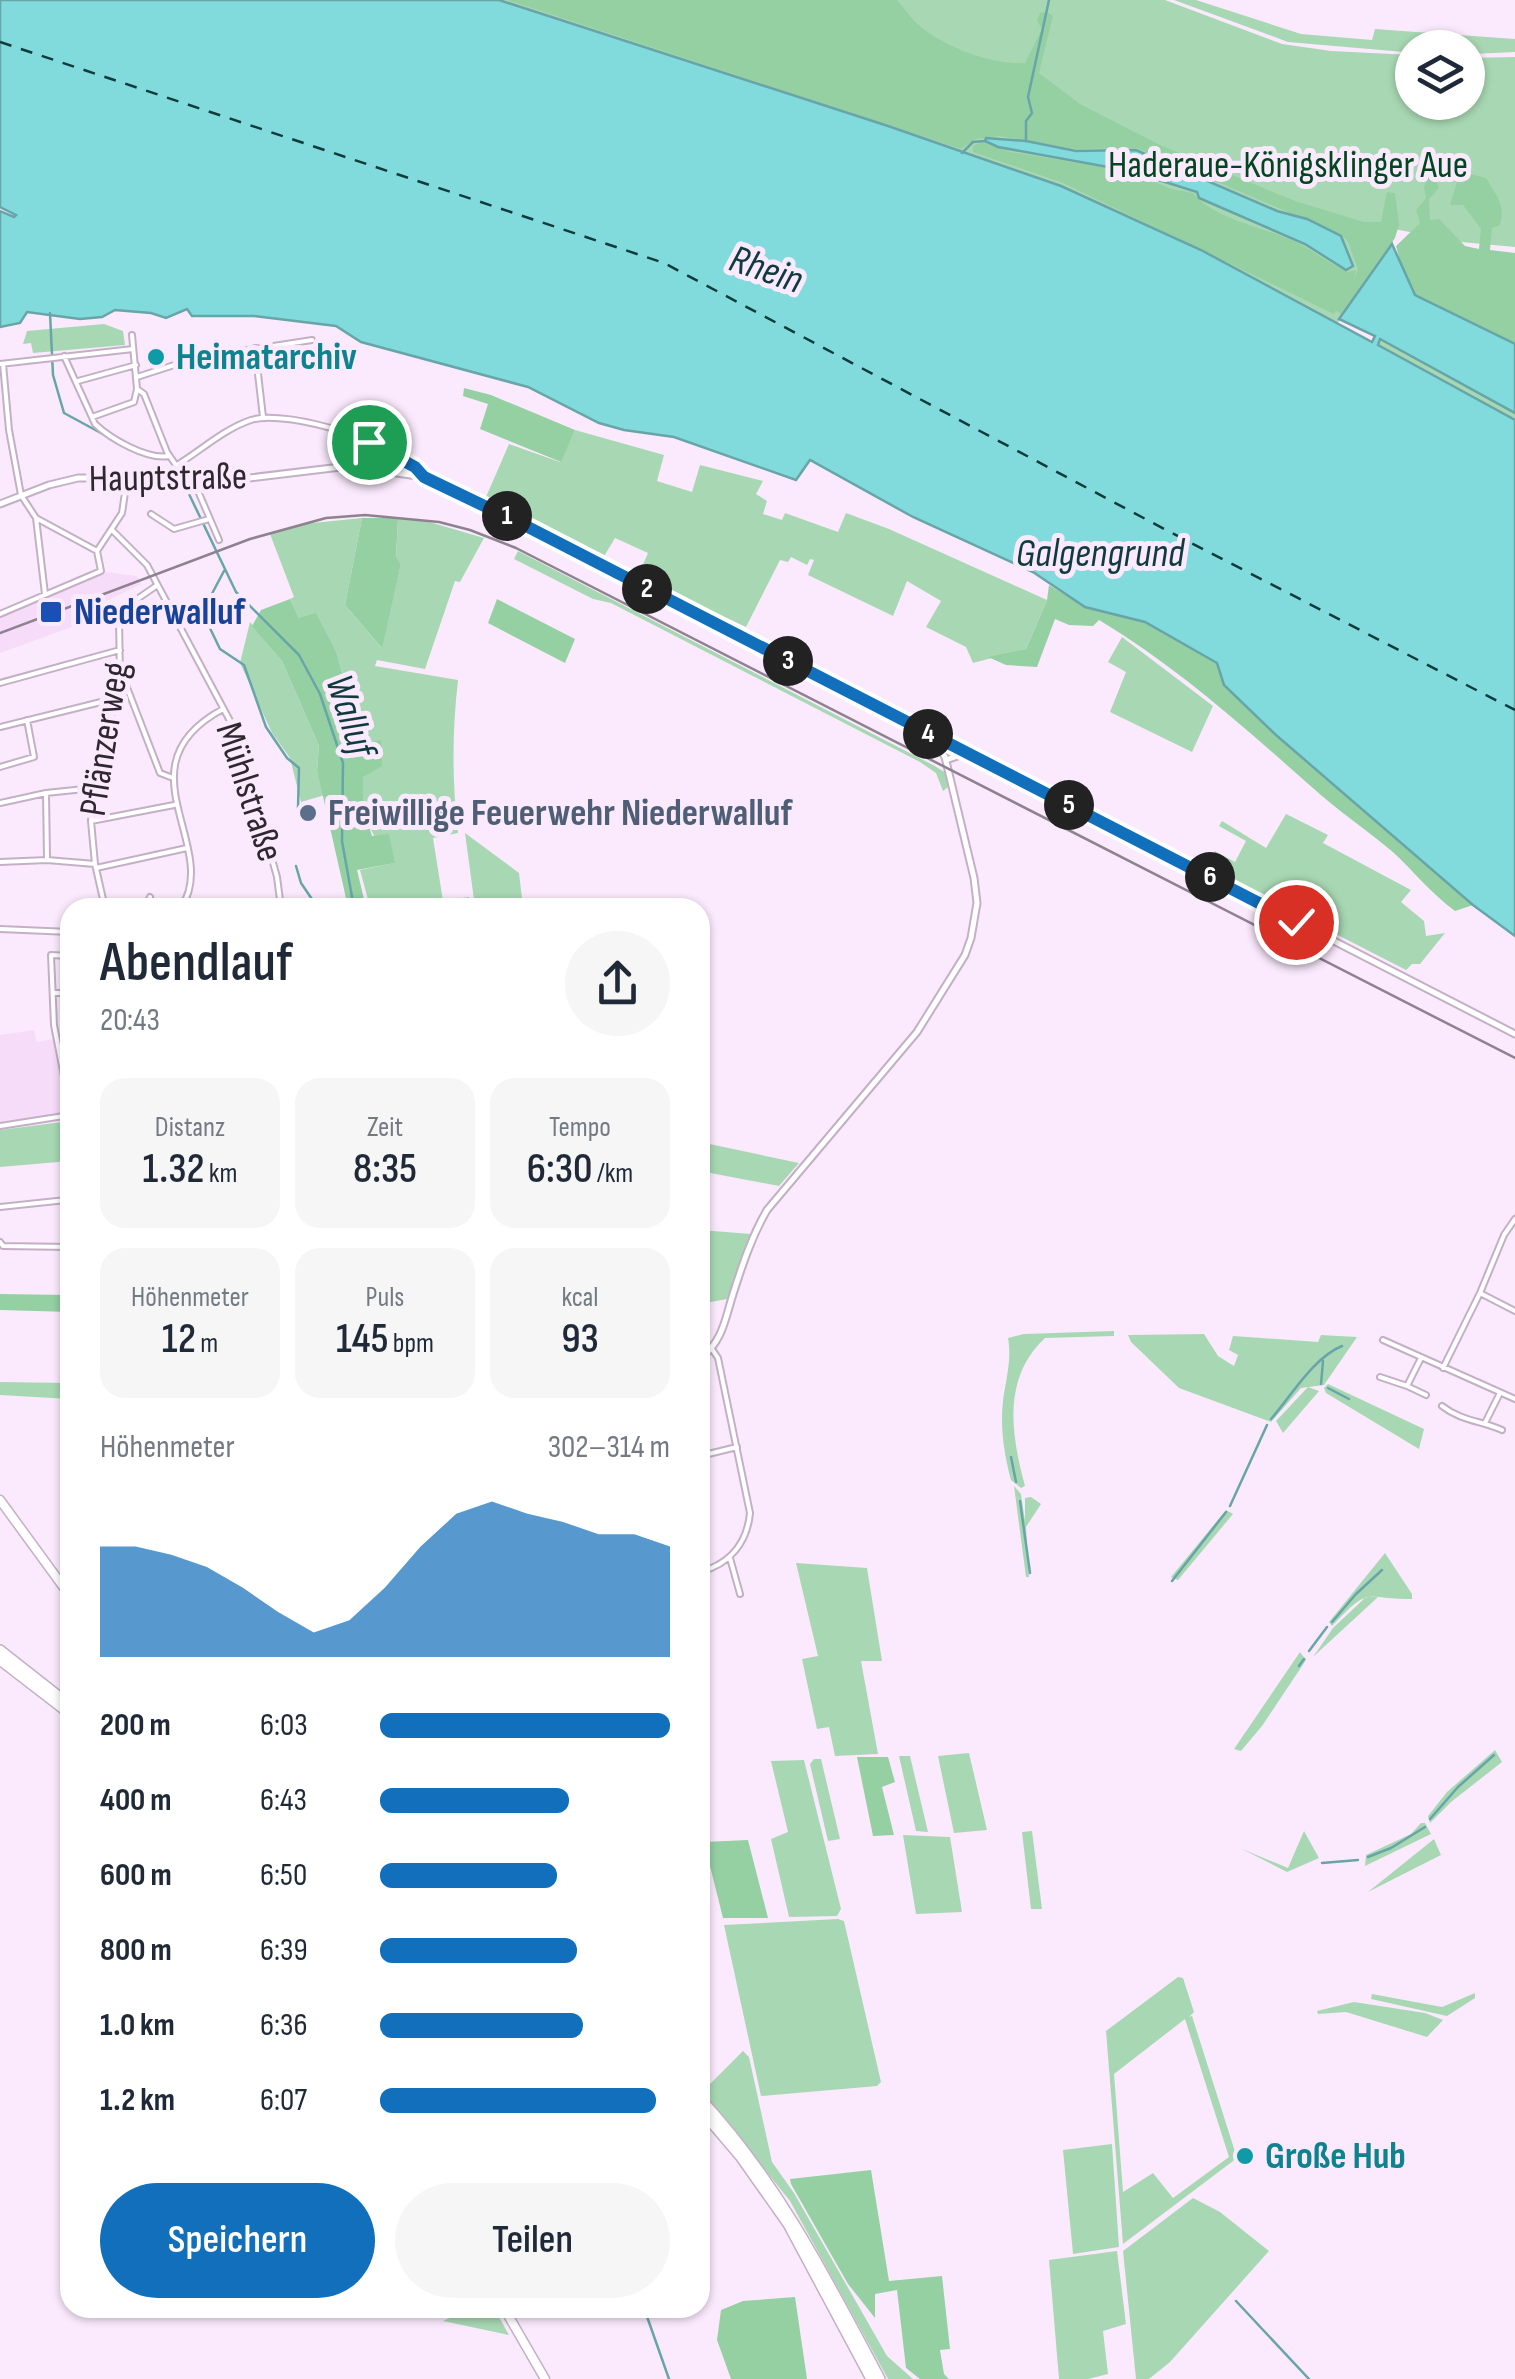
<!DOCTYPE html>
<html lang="de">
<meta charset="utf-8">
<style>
body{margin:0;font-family:"Sofia Sans Condensed",sans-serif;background:#f6f6f7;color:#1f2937;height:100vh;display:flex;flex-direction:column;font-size:38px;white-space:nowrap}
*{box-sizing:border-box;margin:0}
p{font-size:32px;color:#747a83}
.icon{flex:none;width:55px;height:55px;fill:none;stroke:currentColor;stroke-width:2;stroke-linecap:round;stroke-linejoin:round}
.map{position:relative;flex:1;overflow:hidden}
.panel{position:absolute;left:60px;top:898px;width:650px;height:1420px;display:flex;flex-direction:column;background:#fff;border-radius:30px;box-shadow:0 2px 8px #0004}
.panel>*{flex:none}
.fabs{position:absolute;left:1395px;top:30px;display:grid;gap:20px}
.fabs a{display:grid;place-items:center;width:90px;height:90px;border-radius:50%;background:#fff;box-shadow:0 2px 8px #0004;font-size:50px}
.pin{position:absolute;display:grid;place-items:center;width:85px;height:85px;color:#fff;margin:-42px;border:5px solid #fff;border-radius:50%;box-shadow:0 2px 10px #0007}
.km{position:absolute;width:50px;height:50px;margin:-25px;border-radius:50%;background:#222;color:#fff;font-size:28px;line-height:50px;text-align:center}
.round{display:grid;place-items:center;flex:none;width:105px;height:105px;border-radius:52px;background:#f6f6f7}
.summary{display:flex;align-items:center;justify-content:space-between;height:170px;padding:0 40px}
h1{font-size:55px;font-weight:600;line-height:75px}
.metrics{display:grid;grid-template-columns:repeat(3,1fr);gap:15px;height:170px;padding:10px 40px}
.metrics div{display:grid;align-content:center;border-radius:25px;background:#f6f6f7;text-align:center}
.metrics b{font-size:42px;font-weight:600}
.metrics small{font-size:28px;font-weight:400}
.metrics p{font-size:28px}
.chart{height:280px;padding:20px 40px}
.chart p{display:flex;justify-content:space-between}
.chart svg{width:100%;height:180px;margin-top:10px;fill:#116fbc;opacity:.7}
.button{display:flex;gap:20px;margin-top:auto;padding:20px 40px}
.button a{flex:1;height:115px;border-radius:60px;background:#116fbc;color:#fff;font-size:40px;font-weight:600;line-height:115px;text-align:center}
.button a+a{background:#f6f6f7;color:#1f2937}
ul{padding:0 40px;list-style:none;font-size:32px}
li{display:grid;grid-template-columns:160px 120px 1fr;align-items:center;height:75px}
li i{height:25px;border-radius:12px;background:#116fbc}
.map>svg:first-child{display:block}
.built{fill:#f7dcf9}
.green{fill:#a8d8b3;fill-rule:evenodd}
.forest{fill:#95d0a3}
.water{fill:#81dbdc;stroke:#68a5a8;stroke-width:2.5}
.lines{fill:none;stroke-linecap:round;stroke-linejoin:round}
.stream{stroke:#68a5a8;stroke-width:2.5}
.ferry{stroke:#0f3b3c;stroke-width:2.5;stroke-dasharray:12 10;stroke-linecap:butt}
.minor-casing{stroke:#c4b0c6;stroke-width:8}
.tertiary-casing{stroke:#c4b0c6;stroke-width:9}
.primary-casing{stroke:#c4b0c6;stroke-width:11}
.trunk-casing{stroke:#c4b0c6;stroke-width:12}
.minor{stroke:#fff;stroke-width:4}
.tertiary{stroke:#fff;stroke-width:5}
.primary{stroke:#fff;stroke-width:8}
.trunk{stroke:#fff;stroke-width:9}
.rail{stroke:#8e8290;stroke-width:2.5}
.route-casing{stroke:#fff;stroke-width:20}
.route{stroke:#116fbc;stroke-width:12}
.culture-dot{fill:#0f9aa8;stroke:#fbeafd;stroke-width:4}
.transit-dot{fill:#1a4fb4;stroke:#fbeafd;stroke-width:4}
.service-dot{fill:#5c6f8a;stroke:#fbeafd;stroke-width:4}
.labels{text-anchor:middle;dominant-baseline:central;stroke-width:10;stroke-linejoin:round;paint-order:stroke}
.park-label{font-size:38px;fill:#00471f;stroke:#fbeafd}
.culture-label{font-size:38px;font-weight:bold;fill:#0d838f;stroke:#fbeafd;text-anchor:start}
.street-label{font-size:38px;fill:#2f2730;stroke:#fbeafd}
.transit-label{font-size:38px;font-weight:bold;fill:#164399;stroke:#fbeafd;text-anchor:start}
.service-label{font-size:38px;font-weight:bold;fill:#4e5e75;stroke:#fbeafd;text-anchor:start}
.water-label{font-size:40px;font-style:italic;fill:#0f3b3c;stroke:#fbeafd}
</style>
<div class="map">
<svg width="1515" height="2379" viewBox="0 0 1515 2379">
<rect width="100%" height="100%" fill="#fbeafd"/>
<path class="built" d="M105,572L137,576L141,584L97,606L91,620L0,653V617Z
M34,1030L37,1042L53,1039L70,1112L0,1124V1035Z"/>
<path class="green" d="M497,0H1165L1282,44L1331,51L1412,55V102H1468V58L1515,57V247L1461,242L1394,229L1392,244L1338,323L1061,186Z
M1174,0H1196L1301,34L1372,40L1375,29L1515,39V52L1472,54H1468V48H1412V51L1404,52L1288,42Z
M104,324L123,331L125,345L33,353L31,343L23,344L27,331Z
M1380,339L1515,413V420L1378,345Z
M575,430L664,455L657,481L692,492L700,465L763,481L756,494L767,501L763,514L782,520L785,513L838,532L846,513L889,529L1047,600L1026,649L973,663L966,647L926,627L941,601L907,581L893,616L808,575L814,560L810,559L807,565L791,557L788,562L780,560L746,627L638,576L648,553L615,538L603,558L486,497L509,444L560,462Z
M362,518L345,605L381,647L401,564L396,558L398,518L426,521L484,538L460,582L455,581L425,669L377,660L375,666L458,680C452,733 452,780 458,833L433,838L443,901L469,897L471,907H370L360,870L394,863C374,839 355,810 363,777C366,765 375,752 380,740L361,741L337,654L329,641L299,618L290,599L294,597L270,534L303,524Z
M518,551L933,765L946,773L948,787L943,791L936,773L920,762L611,603L593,599L514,559Z
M250,622L282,661L319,746L317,770L325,795L301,802L290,758L272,733L240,663Z
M1122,637L1213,706L1192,752L1110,712L1126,672L1108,662Z
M1286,814L1328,835L1323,843L1411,890L1401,902L1424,921L1426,936L1445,933L1420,964H1412L1406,970L1207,868L1215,851L1235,862L1246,841L1219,826L1222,821L1266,848Z
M465,833L519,873L523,907H475Z
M70,1121V1161L0,1167V1130Z
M700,1142L799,1163L779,1186L700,1171Z
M700,1230L751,1234L727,1299L700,1304Z
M1114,1331V1336L1045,1338C1002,1378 1011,1434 1025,1486L1021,1488L1011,1480C1004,1454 1000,1427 1003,1401C1006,1378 1012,1360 1008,1338L1024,1334Z
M1204,1334L1218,1356L1234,1366L1238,1355L1229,1350L1233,1336L1318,1342L1321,1335L1357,1337L1324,1385L1301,1388L1271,1422L1179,1388L1131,1342L1128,1335Z
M0,1382L70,1383V1399L0,1395Z
M1328,1384L1424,1429L1419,1449L1326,1393L1324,1388Z
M1308,1387L1319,1391L1283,1433L1276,1421Z
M1014,1486L1021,1494L1025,1521V1498L1031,1497L1041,1504L1026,1527L1029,1577H1026Z
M1226,1510L1233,1514L1178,1580L1171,1577Z
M1385,1553L1412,1594V1599C1362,1599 1371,1585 1332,1626L1329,1622Z
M796,1563L867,1568L882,1661H861L878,1754L835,1756L829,1727L817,1729L802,1659L818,1656Z
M1366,1597H1378L1313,1657L1333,1628Z
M1300,1652L1306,1660L1262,1726L1241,1751L1234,1749Z
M1495,1750L1502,1762L1451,1802L1430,1823L1428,1816L1447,1792Z
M969,1753L987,1830L954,1833L938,1756Z
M899,1756H910L928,1832L916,1831Z
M814,1759H821L840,1839L828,1841L810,1764Z
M804,1760L841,1909L837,1916L789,1917L771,1839L788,1832L771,1761Z
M1421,1823H1425L1431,1834L1365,1866L1366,1855L1411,1834Z
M1032,1831L1042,1909H1031L1022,1832Z
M1304,1831L1319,1858L1287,1872L1242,1849L1288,1868Z
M903,1835L950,1837L962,1912L916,1914Z
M1434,1839L1441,1855L1368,1892Z
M838,1919L844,1921L881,2082L877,2086L761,2096L724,1925Z
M1178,1977L1183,1978L1194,2012L1189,2017L1192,2016L1237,2158L1123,2244L1106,2031ZM1185,2019L1229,2157L1173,2198L1153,2173L1123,2192L1114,2074Z
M1475,1993V1998L1447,2016L1371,1999L1372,1994L1442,2007Z
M1354,2002L1425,2013L1443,2020L1427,2037L1346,2012L1318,2014L1317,2011Z
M743,2051L749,2057L772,2162L794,2193L887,2356L913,2379H888L790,2201L702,2092Z
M1112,2144L1119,2247L1073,2254L1063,2150Z
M1193,2198L1220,2212L1269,2251L1170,2362L1149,2379H1136L1123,2251Z
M1117,2251L1126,2324L1103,2331L1108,2374L1088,2379H1059L1049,2260Z
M486,2308H494L509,2335L443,2321C457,2313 472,2317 486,2308Z"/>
<path class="forest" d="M507,0H897C906,10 914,23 925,30C950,49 994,65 1025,63L1042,29L1037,21L1040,13L1047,12L1053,16L1039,73L1080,104L1160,145L1295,201L1364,222H1381L1387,192L1395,193L1399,225L1395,238L1341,314L1336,311L1334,314L1063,183L973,152V146L982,142L1011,152L1128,171L1172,189L1193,193C1214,220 1269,228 1300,244C1316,253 1331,264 1348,272L1356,270L1353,280L1358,269L1348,242L1342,235L1137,148L1075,149L999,136L976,139L961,149Z
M1470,174L1486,178C1496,195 1506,204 1500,225L1492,228L1490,250L1515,253V344L1415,295L1403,272L1396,246L1420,223L1416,210L1426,198L1424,187L1428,177L1436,179L1439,188L1429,199L1430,220L1439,219L1465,246L1479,249L1481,229L1463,205H1450L1458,178Z
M464,388L491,395L575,430L561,462L480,429L488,404L463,396Z
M362,518H398L396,557L401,564L382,648L345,605Z
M1049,585L1085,607L1145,622L1217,663L1224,685L1276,735L1473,905L1455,911C1432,894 1415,873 1394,853C1371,833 1345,816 1322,796C1250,733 1181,669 1099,620L1093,626L1069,625L1055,619L1037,667L1006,665L988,657L1026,649L1047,600Z
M290,599L299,618L316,613L337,654L361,741L381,740L382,766L363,777V808L372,836L389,834L395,863L357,870L365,903L360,904L361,907H348L317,770L319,746L282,661L252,626L261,610Z
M497,599L575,639L565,663L488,623Z
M0,1294L70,1295V1312L0,1310Z
M857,1757H888L895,1782L882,1787L894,1835L873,1836Z
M748,1840L768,1918H723L704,1842Z
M871,2170L889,2281L942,2276L950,2349L940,2350L944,2374L949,2379H920L906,2368L897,2290L875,2294V2318L848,2284L791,2184L790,2179Z
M795,2297L807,2379H731L717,2340L721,2310L743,2301Z"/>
<path class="water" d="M0,0H499L888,126L1061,186L1201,250L1372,342L1375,336L1339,319L1392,244L1415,295L1515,344V413L1380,339L1378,345L1515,420V936L1473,905L1276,735L1224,685L1217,663L1145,622L1085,607L1033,572L913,517L810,460L796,480L674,437L624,430L599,423L528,387L361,342L336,326L254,316H192L187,309L166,318L151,313L115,310L102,317L80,319L27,312L20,323L0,327V211L14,217L16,215L0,207Z
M986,138L1026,141L1076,151L1136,150L1277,211L1307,219L1341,236L1353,266L1346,270L1305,244L1199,198L1197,192L1130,171L998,147L985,141Z"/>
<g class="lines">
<path class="stream" d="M1026,141V121L1032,113L1028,97L1049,0
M962,153L973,142L985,141
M50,313L53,375L64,413L112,439
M189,494L236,592L299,655L320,694L343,763L342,841L354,908
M224,571L206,605L207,622L220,649L244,665L266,727L287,758L299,768L298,808
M296,866L301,883L318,908
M1321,1384L1323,1361
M1328,1388L1349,1399
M1271,1419C1292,1395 1313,1358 1342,1346
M1011,1457L1016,1482
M1020,1501L1030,1573
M1230,1506L1267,1425
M1172,1581L1226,1512
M1332,1622L1356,1594L1382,1570
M1309,1651L1327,1627
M1299,1666L1304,1659
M1430,1819L1458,1787L1494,1755
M1368,1857L1391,1848L1425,1827
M1322,1863L1358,1860
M1236,2301L1309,2379
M644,2308L669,2379"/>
<path class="ferry" d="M0,42L664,263L1168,531L1515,710"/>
<g class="minor-casing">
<path id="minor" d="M132,335L137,389L144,394L167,452L188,483
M255,348L263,417
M64,356L95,424C111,439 147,460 169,456
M0,364L133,349
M3,364L9,430L21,495L36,518L45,594
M137,377L196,358L312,340
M78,381L136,365
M92,417L134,402L137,389
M177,465C200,451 224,429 251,420C286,408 406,445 424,477
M195,484L219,540
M151,514L174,529L209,519
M36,518L97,551
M112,530L147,565L237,734L277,877L281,908
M0,614L101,571L97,551L122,513L127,479
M120,678L126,685L160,773L173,778
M0,683L120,650
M0,727L113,699
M0,767L34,757L27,720
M46,793L47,858
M0,803L46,793L94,788
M91,821L174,805
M0,862L47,860L95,864
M96,868L187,848
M105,908L95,864L91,821L94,788L120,678L119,619L130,604L156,586
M130,908L146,905L150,897
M181,908C222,846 117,766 223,709
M0,929L70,932
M70,956L51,955L54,1025L70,1107
M53,993H70
M0,1126L70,1115
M0,1207L66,1200L70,1203
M0,1242L3,1246L70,1247
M1480,1293L1515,1311
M1383,1340L1515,1399
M1443,1368L1480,1293L1504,1235L1515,1219
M1380,1377L1407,1386L1421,1358
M1407,1386L1426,1395
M1442,1406C1461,1421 1482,1421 1502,1430
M1485,1423L1500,1393
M700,1456L737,1447
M700,1488L702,1494
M730,1558L740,1594
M700,1572C729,1564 747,1544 750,1513L718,1358L712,1349
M700,1835L703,1848"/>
</g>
<g class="tertiary-casing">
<path id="tertiary" d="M0,504L49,485L78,478H127L199,484L349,466L424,477L476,500L1515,1034
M949,759L963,754
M700,1359C724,1340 725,1318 734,1291C743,1263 752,1236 767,1210L917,1032L965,955L971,938L977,903L974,878L945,757L932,738"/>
</g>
<g class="primary-casing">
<path id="primary" d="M0,1500L70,1596
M504,2308L545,2379"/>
</g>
<g class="trunk-casing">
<path id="trunk" d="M0,1650L70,1705
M0,1660L70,1714
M700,2098C778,2182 827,2279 880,2379
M700,2109L740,2156L788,2224L871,2379"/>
</g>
<use href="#minor" class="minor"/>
<use href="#tertiary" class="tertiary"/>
<use href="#primary" class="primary"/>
<use href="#trunk" class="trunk"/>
<path class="rail" d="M0,633L250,539L326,518L365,515L439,522L470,530L516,548L1515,1058"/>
</g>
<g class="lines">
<g class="route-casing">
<path id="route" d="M369,442L415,467L424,477L526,526L1296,922"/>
</g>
<use href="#route" class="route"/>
</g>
<g class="culture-dot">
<circle cx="156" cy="357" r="10"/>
<circle cx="1245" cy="2156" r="10"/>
</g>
<rect class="transit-dot" x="39" y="600" width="24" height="24" rx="5"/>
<circle class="service-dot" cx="308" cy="813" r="10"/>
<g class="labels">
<g class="park-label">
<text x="1288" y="165">Haderaue-Königsklinger Aue</text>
</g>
<g class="culture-label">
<text x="176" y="357">Heimatarchiv</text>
<text x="1265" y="2156">Große Hub</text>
</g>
<g class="street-label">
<text transform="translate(168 478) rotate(-1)">Hauptstraße</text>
<text transform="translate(105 739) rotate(-81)">Pflänzerweg</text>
<text transform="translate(249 792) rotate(72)">Mühlstraße</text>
</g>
<g class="transit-label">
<text x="74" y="612">Niederwalluf</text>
</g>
<g class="service-label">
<text x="328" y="813">Freiwillige Feuerwehr Niederwalluf</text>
</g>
<g class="water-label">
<text transform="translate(766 270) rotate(19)">Rhein</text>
<text x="1100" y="554">Galgengrund</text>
<text transform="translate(350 716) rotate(72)">Walluf</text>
</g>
</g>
</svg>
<div class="fabs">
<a><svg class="icon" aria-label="layers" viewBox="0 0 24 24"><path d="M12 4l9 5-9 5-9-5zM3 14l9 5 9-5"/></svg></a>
</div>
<div class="pin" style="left:369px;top:442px;background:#1e9e55"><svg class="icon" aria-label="arrive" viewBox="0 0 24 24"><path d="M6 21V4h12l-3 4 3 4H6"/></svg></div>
<div class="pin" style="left:1296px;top:922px;background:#d93025"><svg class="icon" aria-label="check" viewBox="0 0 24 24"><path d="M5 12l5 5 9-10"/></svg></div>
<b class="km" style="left:507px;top:516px">1</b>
<b class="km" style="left:647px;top:589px">2</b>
<b class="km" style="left:788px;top:661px">3</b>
<b class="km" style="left:928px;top:734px">4</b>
<b class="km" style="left:1069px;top:805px">5</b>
<b class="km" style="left:1210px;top:877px">6</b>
<section class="panel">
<div class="summary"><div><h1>Abendlauf</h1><p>20:43</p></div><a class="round"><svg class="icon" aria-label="share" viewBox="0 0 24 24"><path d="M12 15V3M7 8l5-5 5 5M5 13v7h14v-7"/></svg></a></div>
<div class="metrics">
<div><p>Distanz</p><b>1.32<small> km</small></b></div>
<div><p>Zeit</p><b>8:35</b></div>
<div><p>Tempo</p><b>6:30<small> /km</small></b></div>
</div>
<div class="metrics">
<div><p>Höhenmeter</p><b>12<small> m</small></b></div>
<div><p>Puls</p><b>145<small> bpm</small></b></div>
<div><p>kcal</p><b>93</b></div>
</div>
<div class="chart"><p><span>Höhenmeter</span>302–314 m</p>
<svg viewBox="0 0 160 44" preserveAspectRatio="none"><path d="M0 44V17L10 17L20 19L30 22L40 27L50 33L60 38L70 35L80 27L90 17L100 9L110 6L120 9L130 11L140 14L150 14L160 17V44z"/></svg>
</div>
<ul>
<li><b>200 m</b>6:03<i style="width:100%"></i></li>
<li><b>400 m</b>6:43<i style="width:65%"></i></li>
<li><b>600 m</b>6:50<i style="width:61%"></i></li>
<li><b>800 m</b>6:39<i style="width:68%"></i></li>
<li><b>1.0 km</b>6:36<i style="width:70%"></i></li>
<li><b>1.2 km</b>6:07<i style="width:95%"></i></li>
</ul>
<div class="button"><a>Speichern</a><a>Teilen</a></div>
</section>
</div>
